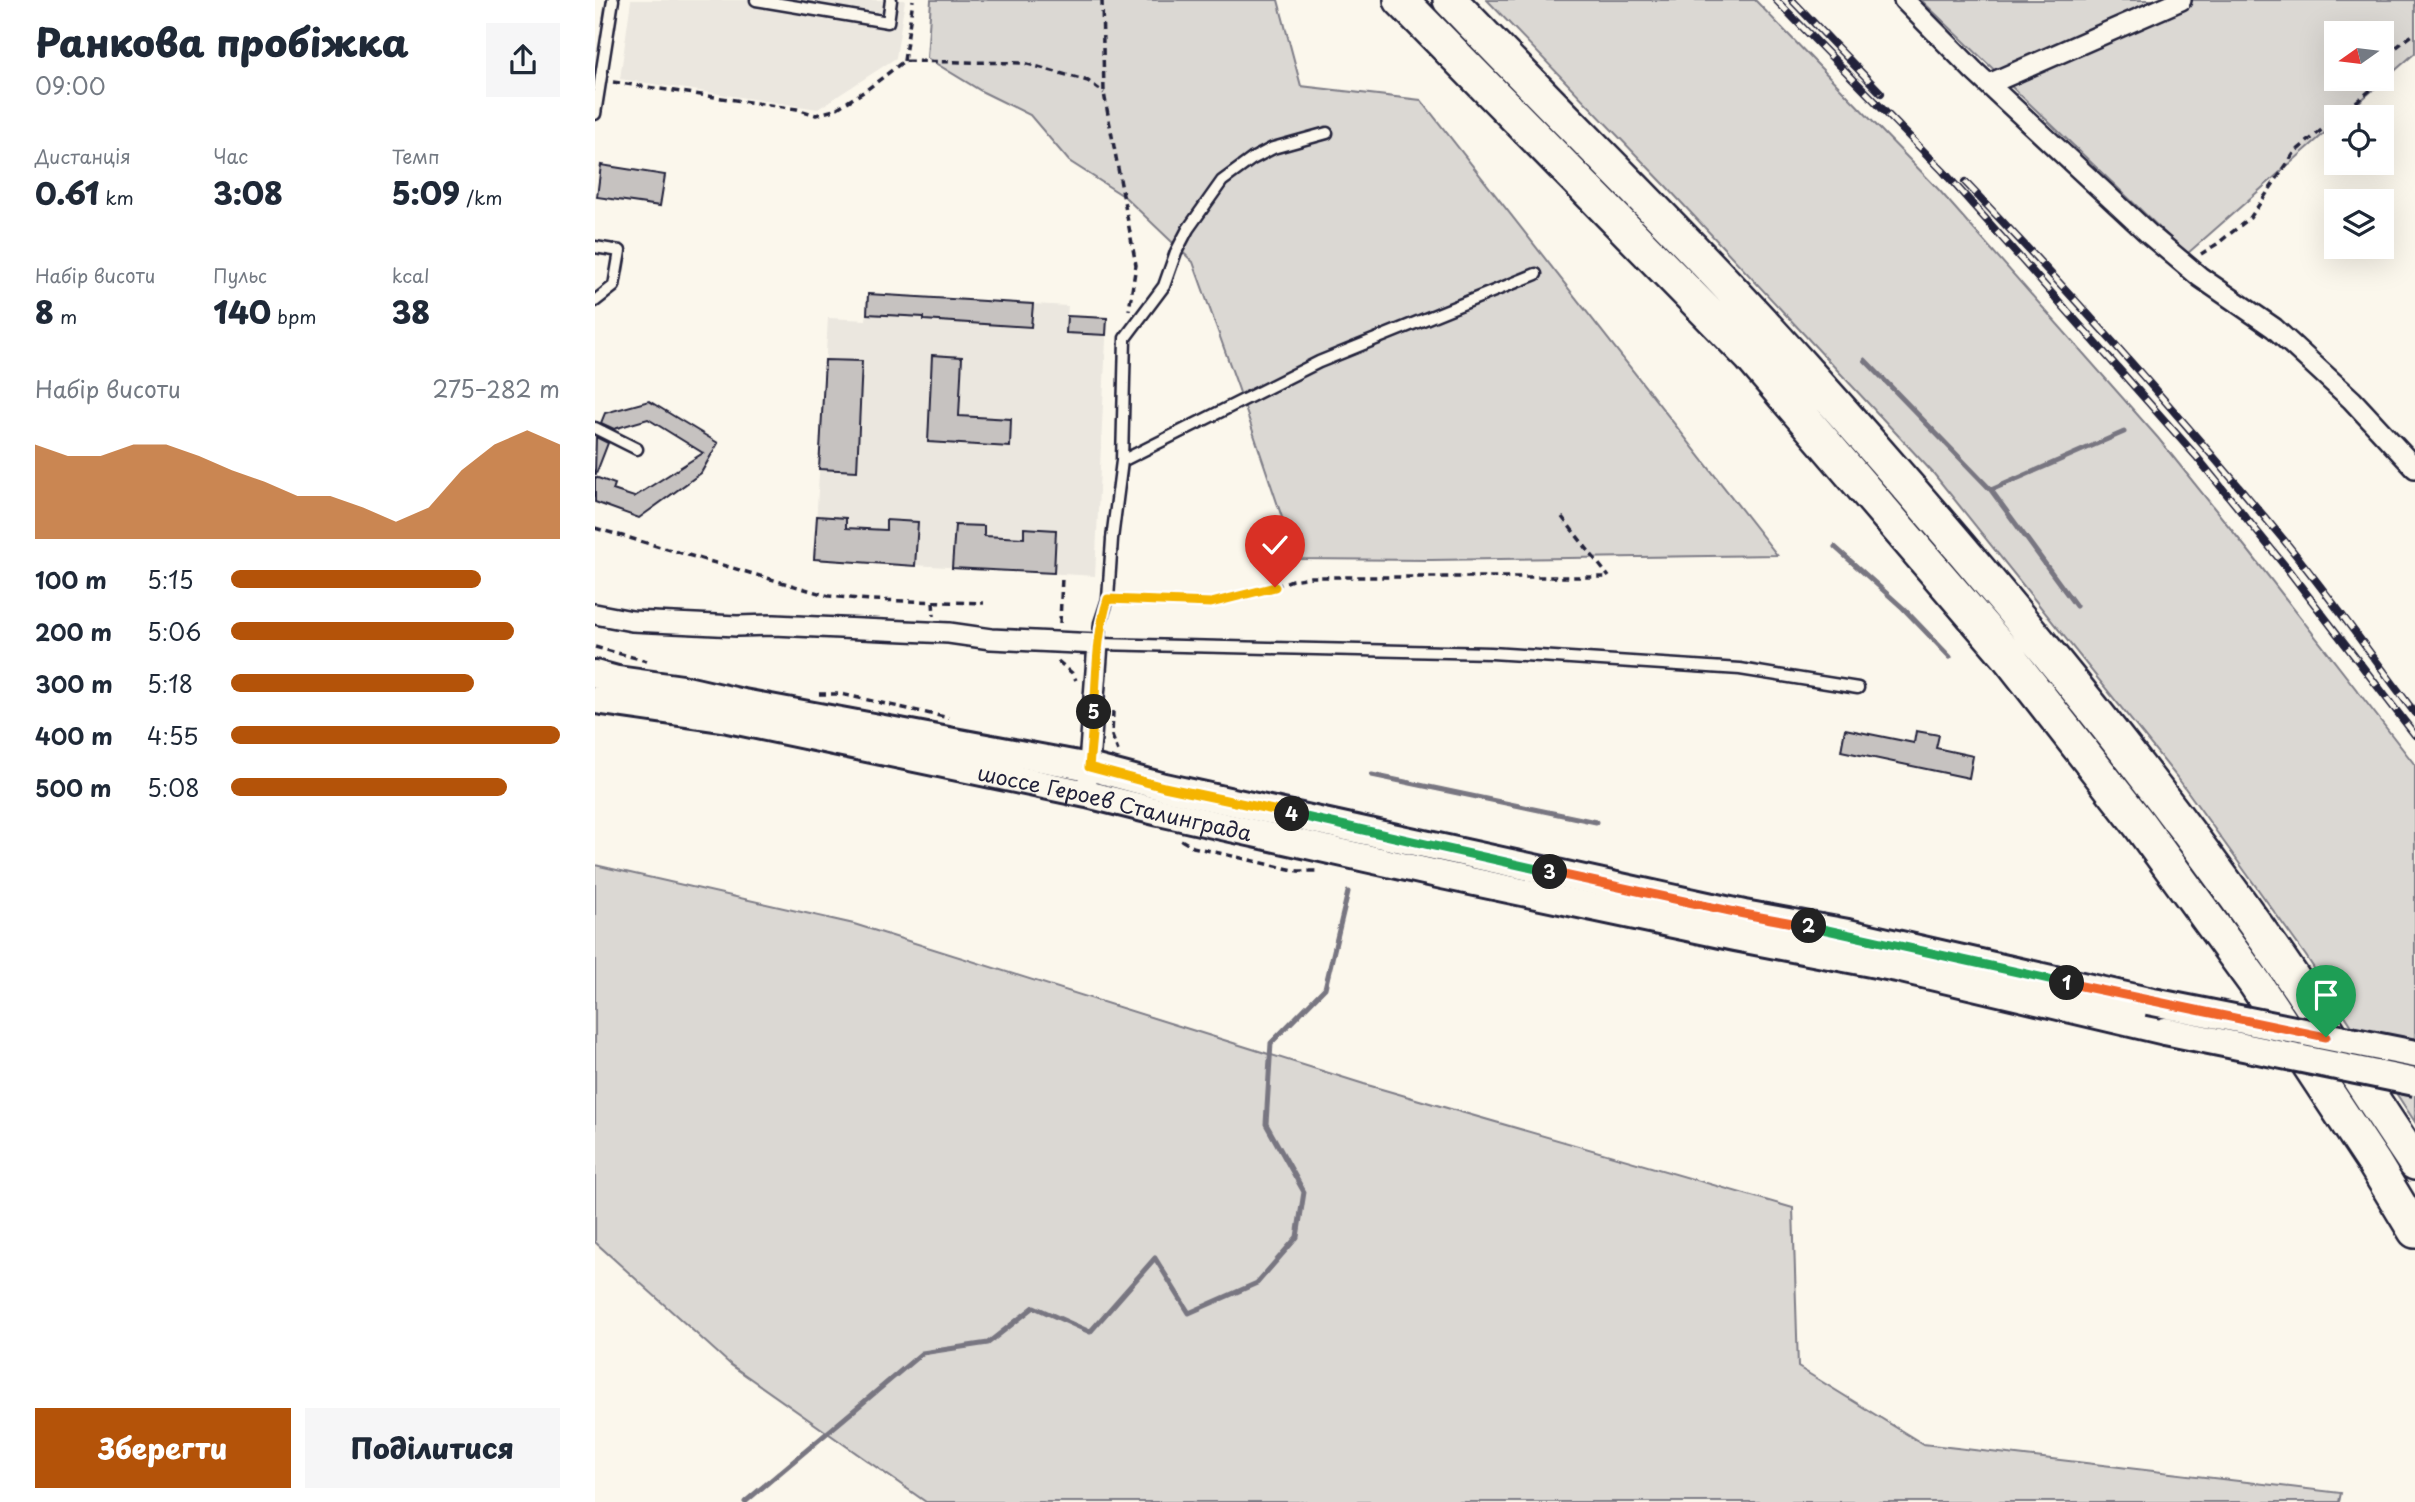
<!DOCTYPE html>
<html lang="uk">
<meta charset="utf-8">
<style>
body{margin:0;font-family:"Playpen Sans",sans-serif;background:#f6f6f7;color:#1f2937;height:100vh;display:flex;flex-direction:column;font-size:26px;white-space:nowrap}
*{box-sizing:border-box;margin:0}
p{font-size:23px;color:#747a83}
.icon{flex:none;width:38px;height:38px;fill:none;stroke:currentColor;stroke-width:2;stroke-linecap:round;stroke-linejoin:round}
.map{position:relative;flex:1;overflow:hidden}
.side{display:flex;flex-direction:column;background:#fff;width:595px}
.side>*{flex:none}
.needle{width:46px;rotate:256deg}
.tools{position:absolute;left:1729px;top:21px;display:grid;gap:14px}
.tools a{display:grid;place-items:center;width:70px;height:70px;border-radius:0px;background:#fff;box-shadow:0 7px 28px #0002;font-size:35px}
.pin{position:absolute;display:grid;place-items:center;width:60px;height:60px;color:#fff;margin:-72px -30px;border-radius:50% 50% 50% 0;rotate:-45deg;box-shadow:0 0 7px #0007}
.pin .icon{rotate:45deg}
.km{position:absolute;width:35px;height:35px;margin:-18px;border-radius:50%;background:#222;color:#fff;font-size:19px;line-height:35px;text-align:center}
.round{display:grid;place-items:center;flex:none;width:74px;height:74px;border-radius:0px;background:#f6f6f7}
.overview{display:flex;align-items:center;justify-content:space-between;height:119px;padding:0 35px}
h1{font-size:38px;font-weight:800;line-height:52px}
.metrics{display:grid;grid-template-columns:repeat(3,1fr);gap:10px;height:119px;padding:7px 35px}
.metrics div{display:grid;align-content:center}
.metrics b{font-size:30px;font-weight:800}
.metrics small{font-size:19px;font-weight:400}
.metrics p{font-size:19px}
.chart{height:196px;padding:14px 35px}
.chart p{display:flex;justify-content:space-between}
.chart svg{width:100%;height:126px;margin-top:7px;fill:#b45309;opacity:.7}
.action{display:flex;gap:14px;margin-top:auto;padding:14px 35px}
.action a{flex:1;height:80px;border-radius:0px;background:#b45309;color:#fff;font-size:28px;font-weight:800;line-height:80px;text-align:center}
.action a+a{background:#f6f6f7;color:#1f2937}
ul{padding:0 35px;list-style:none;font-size:23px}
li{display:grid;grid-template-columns:112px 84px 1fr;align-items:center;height:52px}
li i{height:18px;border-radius:9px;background:#b45309}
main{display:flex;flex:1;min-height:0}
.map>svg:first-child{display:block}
.built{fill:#ebe7df}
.green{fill:#dbd8d3;stroke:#7e7d87;stroke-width:2;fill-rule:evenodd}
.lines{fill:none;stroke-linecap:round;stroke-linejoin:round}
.stream{stroke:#787681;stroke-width:5}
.building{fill:#c6c2c0;stroke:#22223b;stroke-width:2}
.lane-casing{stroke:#22223b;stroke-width:15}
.street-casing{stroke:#22223b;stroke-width:24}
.secondary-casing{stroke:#22223b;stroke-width:32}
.highway-casing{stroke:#22223b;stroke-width:38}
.path{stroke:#22223b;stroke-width:3.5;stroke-dasharray:7 5;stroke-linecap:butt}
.lane{stroke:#fbf7ec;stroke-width:10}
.street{stroke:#fbf7ec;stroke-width:19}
.secondary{stroke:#fbf7ec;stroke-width:26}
.highway{stroke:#fbf7ec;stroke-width:33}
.rail-casing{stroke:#22223b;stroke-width:8}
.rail{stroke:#fbf7ec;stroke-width:5;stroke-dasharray:16;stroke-linecap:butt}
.secondary-bridge-casing{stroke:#22223b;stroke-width:32;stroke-linecap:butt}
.secondary-bridge{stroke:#fbf7ec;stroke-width:26}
.split-1-casing{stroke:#fff;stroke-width:14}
.split-2-casing{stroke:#fff;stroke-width:14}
.split-3-casing{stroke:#fff;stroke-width:14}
.split-4-casing{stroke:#fff;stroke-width:14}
.split-5-casing{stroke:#fff;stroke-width:14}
.split-6-casing{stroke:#fff;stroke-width:14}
.split-1{stroke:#f0652b;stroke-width:9}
.split-2{stroke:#22a559;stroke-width:9}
.split-3{stroke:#f0652b;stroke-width:9}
.split-4{stroke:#22a559;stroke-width:9}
.split-5{stroke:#f5b400;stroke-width:9}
.split-6{stroke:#f5b400;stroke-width:9}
.labels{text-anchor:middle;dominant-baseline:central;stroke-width:5;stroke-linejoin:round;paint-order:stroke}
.street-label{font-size:21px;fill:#22223b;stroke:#fbf7ec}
</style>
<main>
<section class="side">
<div class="overview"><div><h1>Ранкова пробіжка</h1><p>09:00</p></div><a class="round"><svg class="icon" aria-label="share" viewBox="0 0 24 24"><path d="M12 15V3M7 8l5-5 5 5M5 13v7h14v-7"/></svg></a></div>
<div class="metrics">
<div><p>Дистанція</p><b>0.61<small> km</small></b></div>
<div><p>Час</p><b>3:08</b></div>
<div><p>Темп</p><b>5:09<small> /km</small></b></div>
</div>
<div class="metrics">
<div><p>Набір висоти</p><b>8<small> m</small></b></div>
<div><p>Пульс</p><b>140<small> bpm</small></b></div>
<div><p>kcal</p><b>38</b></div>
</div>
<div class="chart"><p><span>Набір висоти</span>275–282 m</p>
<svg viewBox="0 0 160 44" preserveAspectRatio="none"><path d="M0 44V11L10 15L20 15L30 11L40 11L50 15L60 20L70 24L80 29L90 29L100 33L110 38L120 33L130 20L140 11L150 6L160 11V44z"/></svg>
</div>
<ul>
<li><b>100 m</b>5:15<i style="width:76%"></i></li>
<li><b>200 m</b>5:06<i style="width:86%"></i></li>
<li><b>300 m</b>5:18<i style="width:74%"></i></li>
<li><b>400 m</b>4:55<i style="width:100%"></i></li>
<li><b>500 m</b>5:08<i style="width:84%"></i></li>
</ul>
<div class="action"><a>Зберегти</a><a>Поділитися</a></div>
</section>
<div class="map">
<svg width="1820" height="1502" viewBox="0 0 1820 1502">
<rect width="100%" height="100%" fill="#fbf7ec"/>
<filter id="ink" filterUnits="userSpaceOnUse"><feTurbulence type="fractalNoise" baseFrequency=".0143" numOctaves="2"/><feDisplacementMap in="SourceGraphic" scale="14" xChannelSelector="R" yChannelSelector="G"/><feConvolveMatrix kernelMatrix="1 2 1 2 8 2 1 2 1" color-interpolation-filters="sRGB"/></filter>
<g filter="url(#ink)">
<path class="built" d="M36,0H310L301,58L223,109L25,79Z
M273,294L473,306L472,316L512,318L500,576L219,559L233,318L271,320Z"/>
<path class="green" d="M336,0H683L706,86L826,100L1182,555L836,560L701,559L643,387L598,262L530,197L474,161L435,115L388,92L332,58Z
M892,0H1160L1344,190L1563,438L1656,554L1820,765V1122L1711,956L1585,781L1339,474L1071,186Z
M1326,0H1820V53L1747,117H1741V123L1592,254ZM1741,33H1787V79H1741Z
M0,865L259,924L769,1084L1198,1208L1203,1367L1328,1444L1746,1493L1744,1502H331L136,1365L0,1242Z"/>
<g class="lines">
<path class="stream" d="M1270,360L1396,490L1481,606
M1396,490L1529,432
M1240,547L1308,608L1355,657
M777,775L1001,822
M150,1502L327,1353L393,1343L439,1307L495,1332L560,1258L594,1313L662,1283L702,1237L709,1192L671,1124L676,1043L730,988L753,892"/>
</g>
<path class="building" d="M6,165L70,175L65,206L2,197Z
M273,294L438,304L436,327L329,320V317L272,314Z
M472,316L512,318L511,335L471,333Z
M337,355L367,357L364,416L416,419L415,447L333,442Z
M230,360L267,361L262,471L224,469Z
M54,401L123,443L106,473L44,518L0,502V477L20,484L18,490L39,497L108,453L53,419L19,429L6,423L10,413Z
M1,437L13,443L1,474H0Z
M222,516L251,518V528L291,530V520L323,522L320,566L219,559Z
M360,525L389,526V536L429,538V528L461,530L459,573L357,568Z
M1250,729L1319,743L1321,731L1344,735L1341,748L1378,756L1374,778L1246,751Z"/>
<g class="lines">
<g class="lane-casing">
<path id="lane" d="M161,0L293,22L296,0
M0,114L18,0
M732,133L678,148L657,159L627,181L593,229L581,252L569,286L530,338L527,461L517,539L513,599L505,623L503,644L896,653L1145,669L1263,688
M0,247L25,251L19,286L0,301
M0,428L42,449
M527,461L724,362L941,274"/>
</g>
<g class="street-casing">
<path id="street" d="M1309,0L1379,71L1555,235L1605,277L1679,328L1757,400L1820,468
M1394,84L1586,0
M0,614L37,621L142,626L179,625L354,633L396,639L503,644L493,778"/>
</g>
<g class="secondary-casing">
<g id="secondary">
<path d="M0,674L22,680L87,689L148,703L494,767L569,787L1149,914L1253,933L1553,1001"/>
<path id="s1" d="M0,700L133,719L492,794L564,812L847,875L1140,937L1302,968L1570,1031"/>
</g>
</g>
<g class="highway-casing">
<path id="highway" d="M806,0L1156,357L1412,655L1544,824L1660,983L1779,1163L1820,1231
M855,0C972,123 1095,241 1208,368C1374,553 1534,744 1677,948C1726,1018 1772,1092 1820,1163"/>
</g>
<path class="path" d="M507,0L509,93L541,265L534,310
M309,61L318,0
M1787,65L1791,55L1820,33
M18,82L202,109L221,115L239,110L270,91L309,61L429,63L493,81L509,93
M1742,117L1777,89L1781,79
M1606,254L1622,244L1655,218L1700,152L1741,118
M967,517L1014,577
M0,528L234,596L275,600L389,603
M526,599L616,603L669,591L697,580L716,577H1014
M338,602L339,616
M465,623L467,577
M0,647L52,661
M463,661L477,673L481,680
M224,694H246L354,718
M518,711L517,736L523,751
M586,840L598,847L703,871H724"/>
<use href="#lane" class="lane"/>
<use href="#street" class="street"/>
<use href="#secondary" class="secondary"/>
<use href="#highway" class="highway"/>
<g class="rail-casing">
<path id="rail" d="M1181,0L1348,171L1601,456L1694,571L1820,735
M1197,0L1286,93
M1370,182C1480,297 1586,417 1688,539C1734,595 1776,655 1820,713"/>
</g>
<use href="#rail" class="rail"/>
<g class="secondary-bridge-casing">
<path id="secondary-bridge" d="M1553,1001L1820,1054
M1570,1031L1820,1082"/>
</g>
<use href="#secondary-bridge" class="secondary-bridge"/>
</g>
</g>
<g class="lines" filter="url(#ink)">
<g class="split-1-casing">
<path id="split-1" d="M1472,983L1731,1037"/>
</g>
<g class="split-2-casing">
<path id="split-2" d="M1214,926L1472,983"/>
</g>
<g class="split-3-casing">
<path id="split-3" d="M955,872L1149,914L1214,926"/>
</g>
<g class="split-4-casing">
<path id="split-4" d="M697,814L955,872"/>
</g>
<g class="split-5-casing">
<path id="split-5" d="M499,712L494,767L569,787L697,814"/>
</g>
<g class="split-6-casing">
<path id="split-6" d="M499,712C502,674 501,636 513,599L616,603L680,587"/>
</g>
<use href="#split-1" class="split-1"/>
<use href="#split-2" class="split-2"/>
<use href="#split-3" class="split-3"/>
<use href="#split-4" class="split-4"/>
<use href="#split-5" class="split-5"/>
<use href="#split-6" class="split-6"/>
</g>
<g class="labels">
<g class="street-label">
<text stroke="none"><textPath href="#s1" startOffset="530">шоссе Героев Сталинграда</textPath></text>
</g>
</g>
</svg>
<div class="tools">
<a><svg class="needle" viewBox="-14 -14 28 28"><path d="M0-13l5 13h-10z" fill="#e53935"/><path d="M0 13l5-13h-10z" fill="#747a83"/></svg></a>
<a><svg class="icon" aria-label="locate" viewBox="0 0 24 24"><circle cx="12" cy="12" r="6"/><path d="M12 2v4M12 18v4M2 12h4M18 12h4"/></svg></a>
<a><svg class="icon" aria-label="layers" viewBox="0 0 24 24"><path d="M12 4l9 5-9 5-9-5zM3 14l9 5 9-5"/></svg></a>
</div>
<div class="pin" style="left:1731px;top:1037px;background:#1e9e55"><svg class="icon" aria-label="arrive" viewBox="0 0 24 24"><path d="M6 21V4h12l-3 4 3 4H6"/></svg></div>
<div class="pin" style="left:680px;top:587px;background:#d93025"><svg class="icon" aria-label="check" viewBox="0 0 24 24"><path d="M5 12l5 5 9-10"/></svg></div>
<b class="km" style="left:1472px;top:983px">1</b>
<b class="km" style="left:1214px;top:926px">2</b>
<b class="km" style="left:955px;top:872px">3</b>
<b class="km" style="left:697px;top:814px">4</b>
<b class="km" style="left:499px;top:712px">5</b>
</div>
</main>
